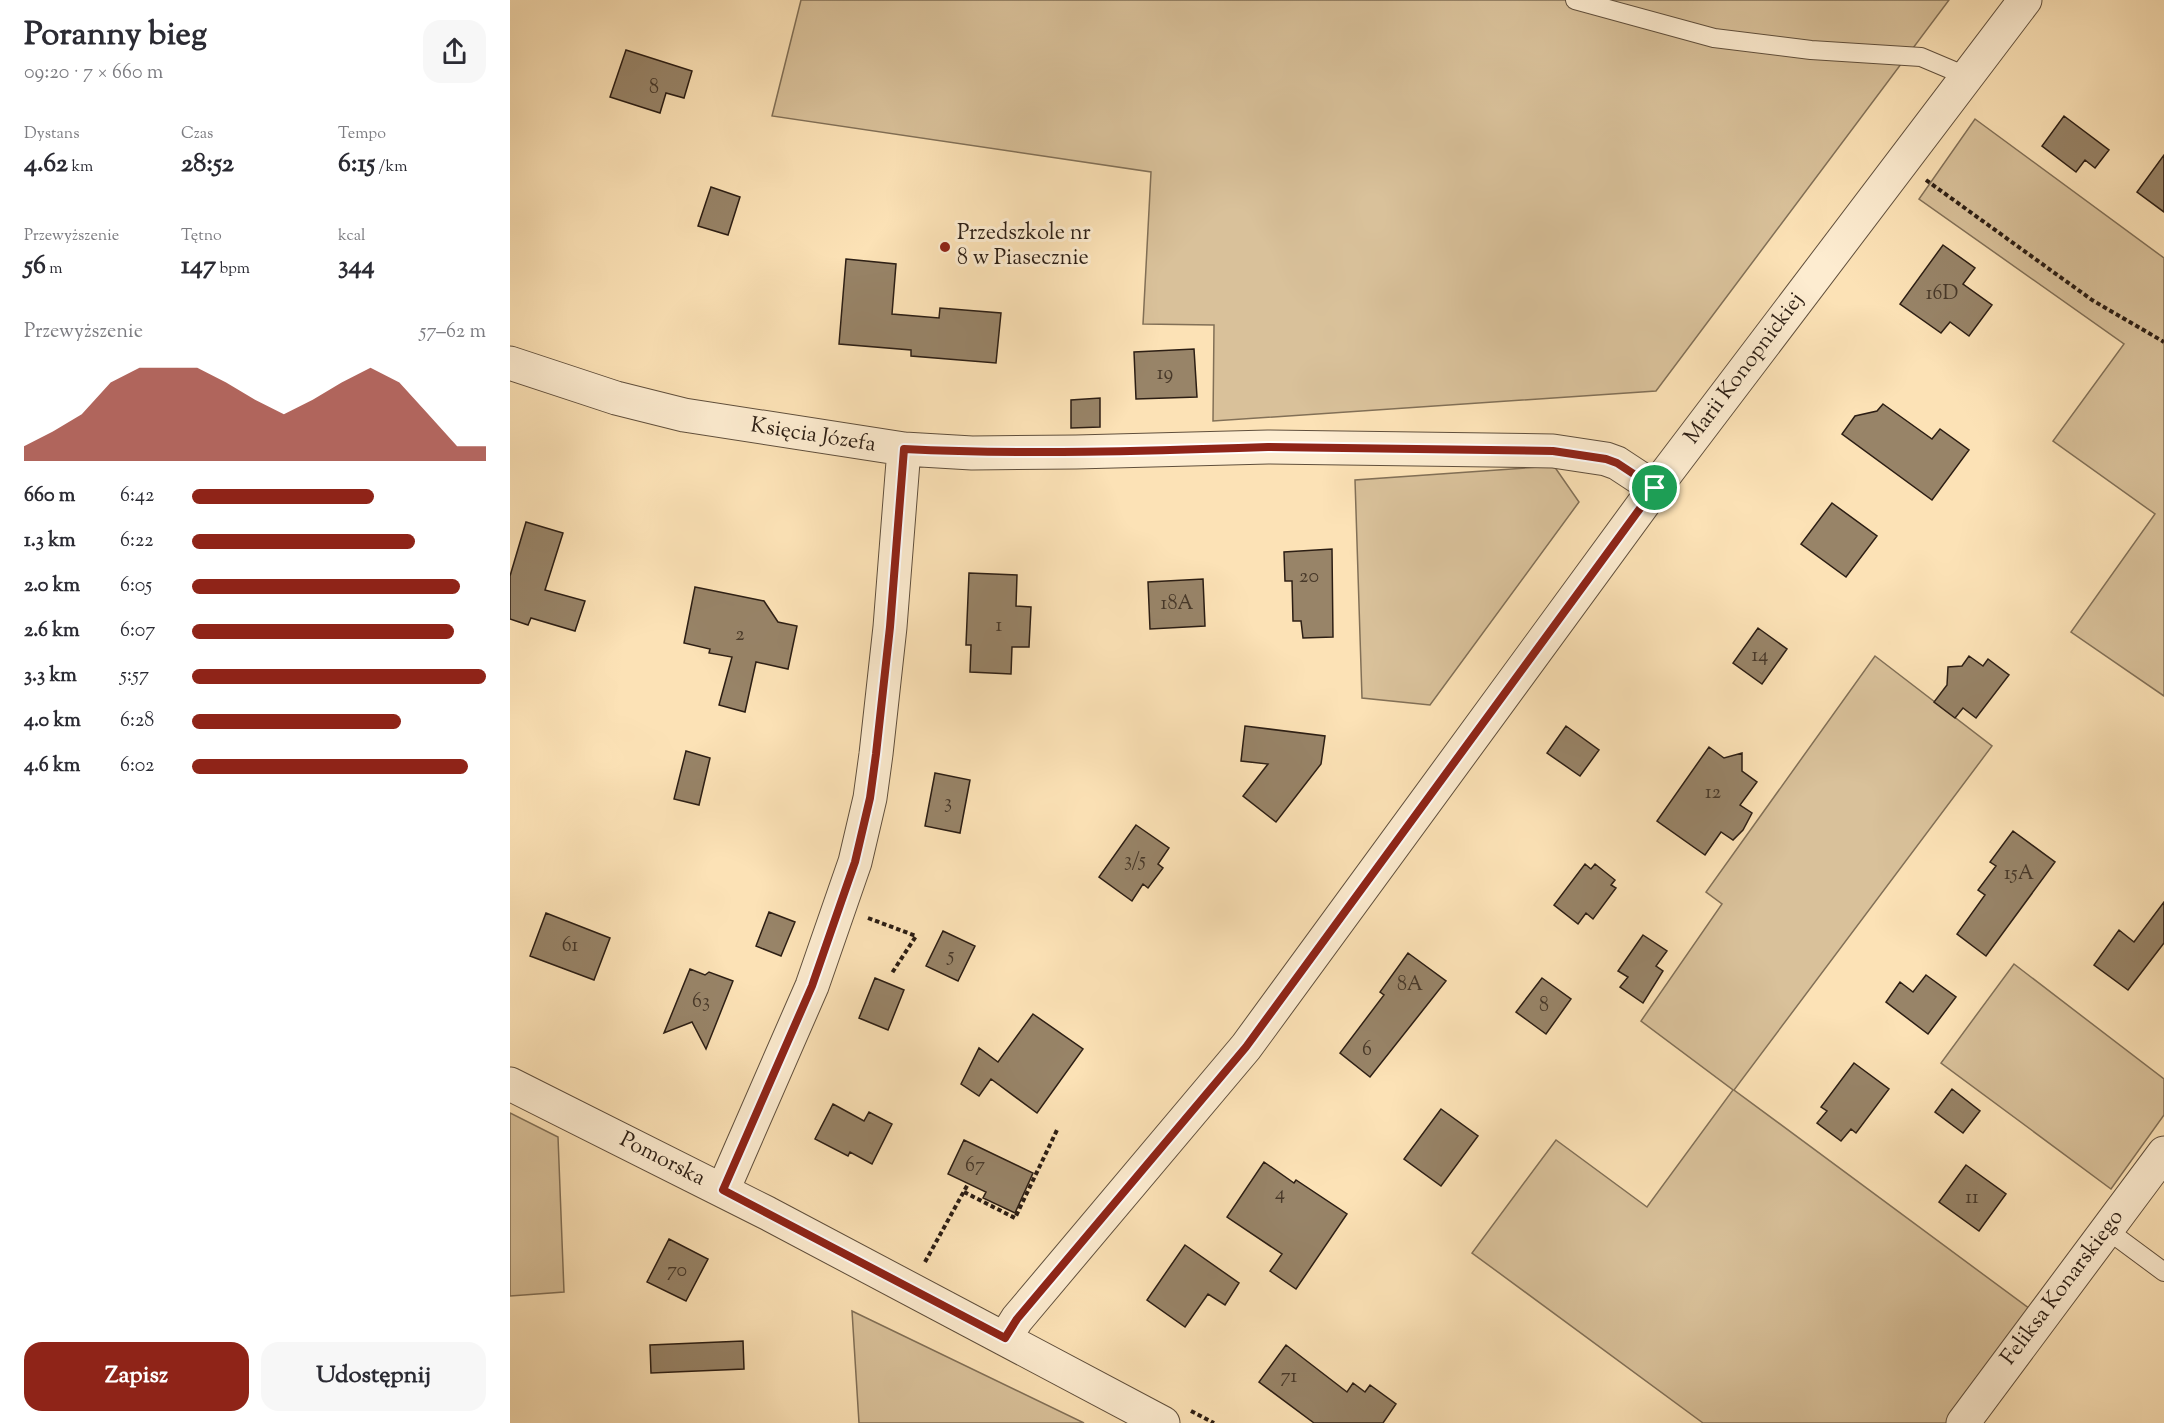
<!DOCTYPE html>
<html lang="pl">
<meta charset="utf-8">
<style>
body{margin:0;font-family:"Sorts Mill Goudy",serif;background:#f7f7f7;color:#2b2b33;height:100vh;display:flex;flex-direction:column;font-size:22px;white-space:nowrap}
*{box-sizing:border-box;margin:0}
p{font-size:20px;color:#7c7c81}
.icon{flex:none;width:33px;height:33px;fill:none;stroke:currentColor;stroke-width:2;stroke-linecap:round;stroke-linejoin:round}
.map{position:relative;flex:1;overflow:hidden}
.sheet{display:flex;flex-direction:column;background:#fff;width:510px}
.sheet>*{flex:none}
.pin{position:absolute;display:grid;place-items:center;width:51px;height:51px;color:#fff;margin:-26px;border:3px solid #fff;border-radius:50%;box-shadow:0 2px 6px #0007}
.round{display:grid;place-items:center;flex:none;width:63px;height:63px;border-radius:18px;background:#f7f7f7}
.headline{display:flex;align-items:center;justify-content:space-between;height:102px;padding:0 24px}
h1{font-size:33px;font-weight:700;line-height:45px}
.stats{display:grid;grid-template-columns:repeat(3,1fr);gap:9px;height:102px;padding:6px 24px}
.stats div{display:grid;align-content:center}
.stats b{font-size:26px;font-weight:700}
.stats small{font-size:16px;font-weight:400}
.stats p{font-size:16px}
.chart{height:168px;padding:12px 24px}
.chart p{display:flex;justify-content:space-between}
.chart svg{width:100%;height:108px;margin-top:6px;fill:#8f2418;opacity:.7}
.action{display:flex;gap:12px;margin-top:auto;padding:12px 24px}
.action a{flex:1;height:69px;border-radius:18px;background:#8f2418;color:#fff;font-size:24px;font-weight:700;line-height:69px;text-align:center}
.action a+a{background:#f7f7f7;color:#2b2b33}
ul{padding:0 24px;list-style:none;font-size:20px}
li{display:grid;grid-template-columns:96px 72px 1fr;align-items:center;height:45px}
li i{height:15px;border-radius:8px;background:#8f2418}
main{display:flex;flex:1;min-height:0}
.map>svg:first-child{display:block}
.green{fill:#d9c19a;stroke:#827057;stroke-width:1.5}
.building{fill:#988468;stroke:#2c1e14;stroke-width:1.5}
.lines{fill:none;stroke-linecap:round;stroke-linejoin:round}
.service-casing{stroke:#604f3c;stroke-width:20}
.minor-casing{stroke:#604f3c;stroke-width:35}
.path{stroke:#2c1e14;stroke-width:4;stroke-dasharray:4.5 3;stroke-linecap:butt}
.service{stroke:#fdecd0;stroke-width:18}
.minor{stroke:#fdecd0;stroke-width:33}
.route-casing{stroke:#fff;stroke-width:12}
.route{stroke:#8f2418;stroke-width:8}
.poi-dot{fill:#8f2418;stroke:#fdecd0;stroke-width:2}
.labels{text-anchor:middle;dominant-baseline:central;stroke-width:6;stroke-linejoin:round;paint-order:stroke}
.number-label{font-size:20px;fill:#473829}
.poi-label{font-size:22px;fill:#2c1e14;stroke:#fdecd0;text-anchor:start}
.street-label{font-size:22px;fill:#2c1e14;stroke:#fdecd0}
</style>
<main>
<section class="sheet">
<div class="headline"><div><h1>Poranny bieg</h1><p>09:20 · 7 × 660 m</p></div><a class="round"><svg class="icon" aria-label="share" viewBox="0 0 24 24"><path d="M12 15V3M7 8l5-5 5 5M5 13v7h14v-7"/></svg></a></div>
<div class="stats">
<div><p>Dystans</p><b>4.62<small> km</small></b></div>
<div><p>Czas</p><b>28:52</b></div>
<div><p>Tempo</p><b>6:15<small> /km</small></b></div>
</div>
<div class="stats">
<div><p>Przewyższenie</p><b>56<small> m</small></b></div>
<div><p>Tętno</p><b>147<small> bpm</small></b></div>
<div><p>kcal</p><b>344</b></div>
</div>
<div class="chart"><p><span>Przewyższenie</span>57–62 m</p>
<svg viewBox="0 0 160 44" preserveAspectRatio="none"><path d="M0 44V38L10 32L20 25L30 12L40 6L50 6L60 6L70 12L80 19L90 25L100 19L110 12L120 6L130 12L140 25L150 38L160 38V44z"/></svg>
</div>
<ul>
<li><b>660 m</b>6:42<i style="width:62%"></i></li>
<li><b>1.3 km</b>6:22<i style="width:76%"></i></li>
<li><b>2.0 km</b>6:05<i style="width:91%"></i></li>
<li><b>2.6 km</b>6:07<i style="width:89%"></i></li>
<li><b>3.3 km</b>5:57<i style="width:100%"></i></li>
<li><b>4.0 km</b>6:28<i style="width:71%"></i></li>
<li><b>4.6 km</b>6:02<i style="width:94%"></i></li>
</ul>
<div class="action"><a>Zapisz</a><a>Udostępnij</a></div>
</section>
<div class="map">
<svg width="1654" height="1423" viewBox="0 0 1654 1423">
<rect width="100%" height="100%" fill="#fce2b6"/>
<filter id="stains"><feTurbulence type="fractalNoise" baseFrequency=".00333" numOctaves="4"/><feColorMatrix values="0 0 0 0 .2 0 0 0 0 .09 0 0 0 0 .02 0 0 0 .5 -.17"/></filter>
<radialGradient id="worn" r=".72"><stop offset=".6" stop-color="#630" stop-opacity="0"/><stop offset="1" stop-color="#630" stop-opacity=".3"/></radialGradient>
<path class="green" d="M291,0H1439L1146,391L703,421L704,325L633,324L641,172L262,116Z
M1465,119L1654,258V696L1561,632L1645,514L1543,441L1614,344L1409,199Z
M1044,466L1069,502L920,705L852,698L845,480Z
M1365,656L1482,746L1224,1090L1520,1309L1437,1423H1193L962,1253L1046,1140L1137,1207L1223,1090L1131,1021L1212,904L1196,892Z
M1504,964L1654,1079V1115L1601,1189L1431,1063Z
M0,1113L48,1137L54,1292L0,1296Z
M342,1311L574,1423H349Z"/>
<path class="building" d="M116,50L182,71L174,98L156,93L150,113L100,97Z
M1554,116L1599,150L1585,168L1575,160L1566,172L1532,146Z
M1654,155V212L1627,192Z
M201,187L230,197L218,235L188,226Z
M1433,245L1465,268L1453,284L1482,305L1459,336L1440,322L1431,333L1390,304Z
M336,259L386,264L382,314L429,318L430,308L491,313L486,363L401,356V350L329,344Z
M684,349L687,397L626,399L624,352Z
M590,398V427L561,428V400Z
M1373,404L1422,439L1430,429L1459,450L1422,500L1332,434L1345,416L1367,411Z
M1322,503L1367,536L1336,577L1291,544Z
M16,522L53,533L35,590L75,601L65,631L21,618L18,625L0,619V576Z
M822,549L823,637L793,638L791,621H783L782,581H775L774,552Z
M459,573L507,575L506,606L521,607L519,647H502L501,674L460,672L461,645H456Z
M693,579L695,626L640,629L638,582Z
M185,587L254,601L268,622L287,626L278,669L246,662L235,712L209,705L222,657L199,653L200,649L174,643Z
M1248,628L1277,649L1252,684L1223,663Z
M1459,656L1473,666L1478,659L1499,675L1466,718L1453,708L1445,718L1424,702L1437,685L1438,667L1452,666Z
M735,726L815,736L811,764L766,822L733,796L758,764L731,761Z
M1056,726L1089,750L1070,776L1037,753Z
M1199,747L1214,758L1232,753V771L1247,782L1230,805L1242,813L1233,830L1223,840L1211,832L1195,855L1147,821Z
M176,751L200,758L189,805L164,799Z
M425,773L460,780L450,833L415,826Z
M626,825L659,848L648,864L653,868L638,888L633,884L622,901L589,877Z
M1503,831L1545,862L1476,956L1447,934L1475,895L1468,890L1486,866L1480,862Z
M1075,864L1081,869L1085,864L1105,880L1101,885L1106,888L1083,919L1076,913L1068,924L1044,905Z
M1654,902V943L1618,990L1584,965L1609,930L1624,942Z
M259,912L285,922L271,956L246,946Z
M36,913L100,938L84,980L20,956Z
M433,931L465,946L448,981L416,966Z
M1133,935L1157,951L1146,966L1153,971L1133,1003L1110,987L1118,977L1108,971Z
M898,953L936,981L860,1077L830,1053L874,995L870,992Z
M180,969L195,975L199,972L223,981L196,1049L182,1022L154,1033Z
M1416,975L1446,997L1418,1034L1376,1002L1390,982L1403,992Z
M365,978L394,990L378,1030L349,1018Z
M1032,978L1061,999L1036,1034L1006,1012Z
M523,1014L573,1049L527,1113L481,1079L469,1096L451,1084L469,1048L488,1062Z
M1344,1063L1379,1089L1346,1133L1341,1129L1331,1141L1307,1123L1317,1111L1311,1107Z
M1442,1089L1470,1111L1453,1133L1425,1112Z
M323,1104L354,1121L359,1112L382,1124L362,1164L340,1152L338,1156L305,1139Z
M931,1109L968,1136L931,1186L894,1159Z
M454,1140L523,1173L505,1213L473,1198L476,1192L438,1174Z
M754,1162L784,1183L786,1180L837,1214L786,1289L760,1271L772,1254L717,1217Z
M1456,1165L1496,1194L1469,1231L1429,1202Z
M159,1239L198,1259L176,1301L137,1282Z
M675,1245L729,1283L715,1305L698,1294L675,1327L637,1300Z
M233,1341L234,1369L141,1373L140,1345Z
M776,1345L837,1392L843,1383L855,1392L860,1385L886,1404L873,1423H804L749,1382Z"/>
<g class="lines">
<g class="service-casing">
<path id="service" d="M1065,0L1204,38L1301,50L1411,57L1456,76
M1596,1229L1654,1272"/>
</g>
<g class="minor-casing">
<path id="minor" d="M0,363L106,398L174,415L394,449L462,453L566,452L758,447L1043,451L1096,459L1107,463L1145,488
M0,1084L257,1213L653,1423
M213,1190L302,986L345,862L360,798L366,754L380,627L394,449
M495,1338L507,1319L736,1047L1145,488L1515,0
M1453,1423L1654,1153"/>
</g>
<path class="path" d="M1416,180L1582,300L1654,342
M358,918L406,936L382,973
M454,1192L505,1218L547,1130
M415,1262L458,1184
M681,1411L704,1423"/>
<use href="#service" class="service"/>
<use href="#minor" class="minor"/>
</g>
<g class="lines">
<g class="route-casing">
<path id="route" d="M758,447L1043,451L1096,459L1107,463L1145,488L736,1047L507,1319L495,1338L213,1190L302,986L345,862L360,798L366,754L380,627L394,449C515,455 637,451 758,447Z"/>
</g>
<use href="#route" class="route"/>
</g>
<circle class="poi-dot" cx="435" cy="247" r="6"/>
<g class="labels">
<g class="number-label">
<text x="144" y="88">8</text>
<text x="1432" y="294">16D</text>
<text x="655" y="374">19</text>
<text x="799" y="577">20</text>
<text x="667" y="604">18A</text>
<text x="489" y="626">1</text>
<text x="230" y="635">2</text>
<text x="1250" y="656">14</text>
<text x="1203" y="793">12</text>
<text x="438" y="803">3</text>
<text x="625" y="861">3/5</text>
<text x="1509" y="874">15A</text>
<text x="60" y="946">61</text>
<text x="441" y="956">5</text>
<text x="900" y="985">8A</text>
<text x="191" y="1002">63</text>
<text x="1034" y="1006">8</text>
<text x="857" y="1050">6</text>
<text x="465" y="1166">67</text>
<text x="770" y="1194">4</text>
<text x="1462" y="1198">11</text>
<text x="167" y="1271">70</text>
<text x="779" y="1377">71</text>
</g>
<g class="poi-label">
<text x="447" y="234">Przedszkole nr<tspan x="447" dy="25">8 w Piasecznie</tspan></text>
</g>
<g class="street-label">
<text transform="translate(1235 369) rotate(-53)">Marii Konopnickiej</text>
<text transform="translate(303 436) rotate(9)">Księcia Józefa</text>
<text transform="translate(152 1160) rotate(27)">Pomorska</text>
<text transform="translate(1553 1288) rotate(-53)">Feliksa Konarskiego</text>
</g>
</g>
<rect width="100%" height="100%" filter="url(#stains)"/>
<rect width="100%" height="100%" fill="url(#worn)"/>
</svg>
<div class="pin" style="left:1145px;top:488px;background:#1e9e55"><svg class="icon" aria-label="arrive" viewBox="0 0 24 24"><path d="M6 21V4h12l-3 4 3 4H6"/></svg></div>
</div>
</main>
